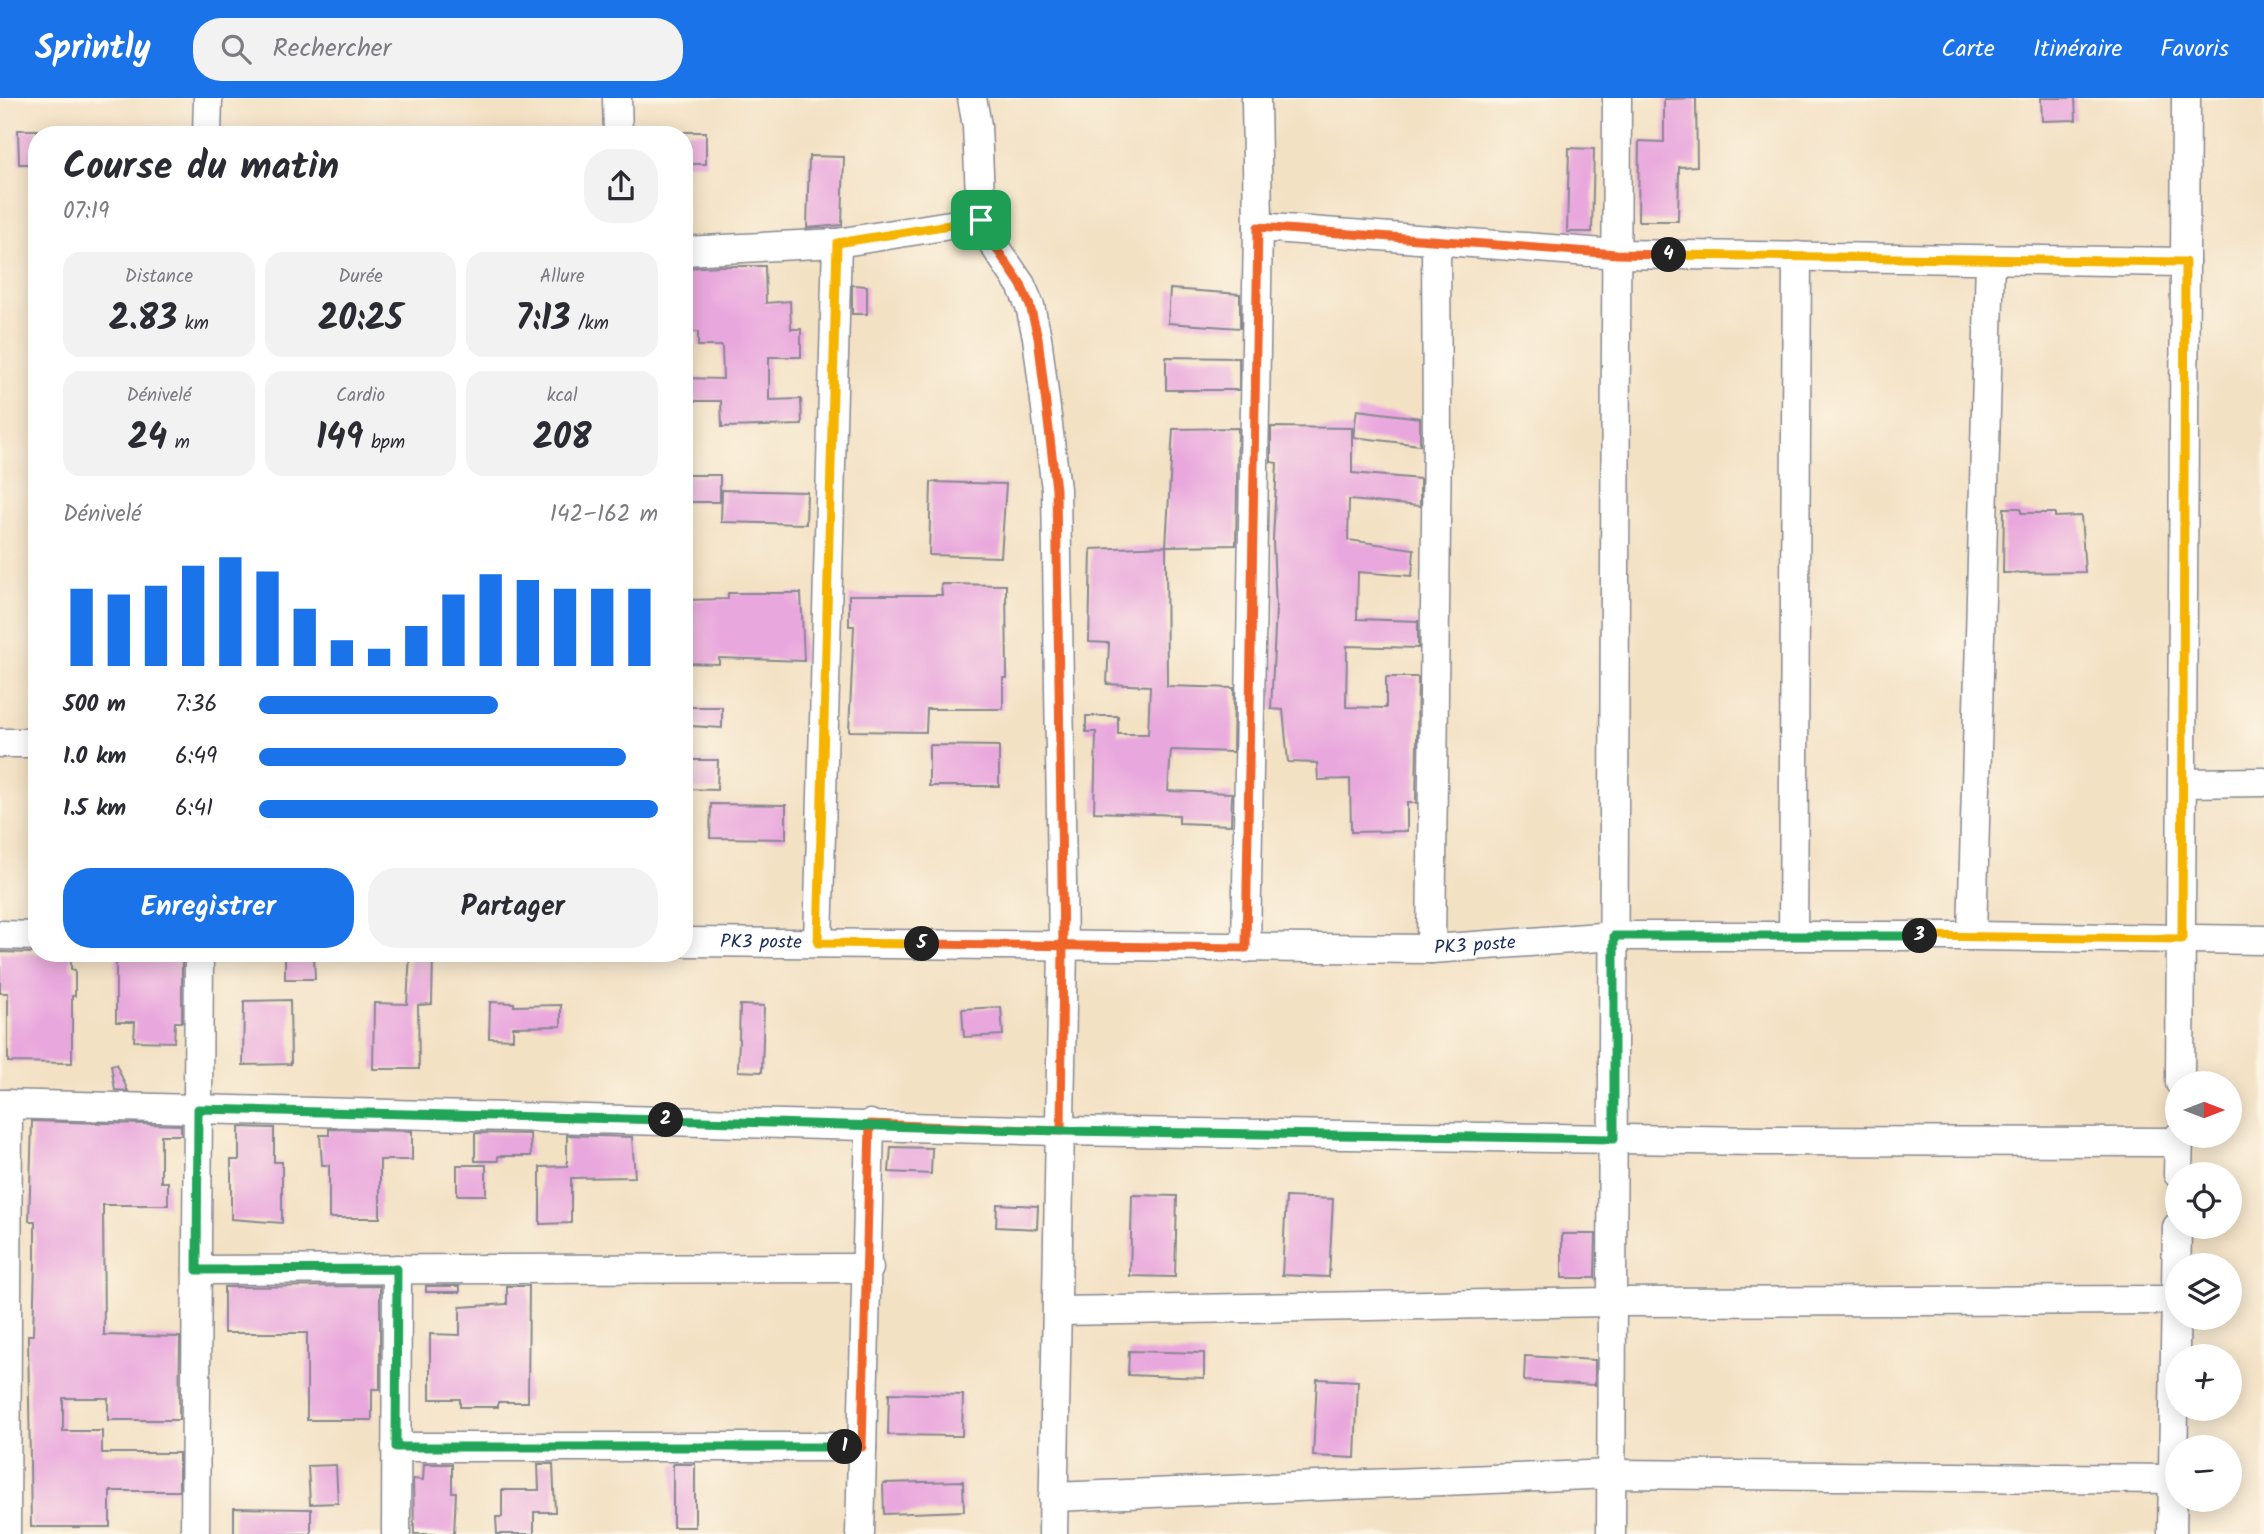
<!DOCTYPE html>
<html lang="fr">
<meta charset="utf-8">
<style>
body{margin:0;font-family:Kalam,sans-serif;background:#f2f2f3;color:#2b2b33;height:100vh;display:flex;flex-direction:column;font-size:26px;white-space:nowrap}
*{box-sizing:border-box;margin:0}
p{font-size:23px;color:#7c7c81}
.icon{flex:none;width:38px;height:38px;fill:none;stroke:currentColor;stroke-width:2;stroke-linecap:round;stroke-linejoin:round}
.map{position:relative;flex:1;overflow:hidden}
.panel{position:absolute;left:28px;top:28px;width:665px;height:836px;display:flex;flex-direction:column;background:#fff;border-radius:28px;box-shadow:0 4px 18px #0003}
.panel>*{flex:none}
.needle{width:46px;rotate:90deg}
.buttons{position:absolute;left:2165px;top:973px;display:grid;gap:14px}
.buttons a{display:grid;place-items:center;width:77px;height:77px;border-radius:50%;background:#fff;box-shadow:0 4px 18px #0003;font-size:35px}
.pin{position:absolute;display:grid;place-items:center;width:60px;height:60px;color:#fff;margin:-30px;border-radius:14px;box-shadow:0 4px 10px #0006}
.km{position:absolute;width:35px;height:35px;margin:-18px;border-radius:50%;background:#222;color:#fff;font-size:19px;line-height:35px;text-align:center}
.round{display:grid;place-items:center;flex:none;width:74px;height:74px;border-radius:28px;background:#f2f2f3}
.summary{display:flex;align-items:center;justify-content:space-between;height:119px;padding:0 35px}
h1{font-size:38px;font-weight:600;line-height:52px}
.metrics{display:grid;grid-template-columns:repeat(3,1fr);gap:10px;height:119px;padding:7px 35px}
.metrics div{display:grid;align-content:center;border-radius:18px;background:#f2f2f3;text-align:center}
.metrics b{font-size:35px;font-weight:600}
.metrics small{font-size:19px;font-weight:400}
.metrics p{font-size:19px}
.chart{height:196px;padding:14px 35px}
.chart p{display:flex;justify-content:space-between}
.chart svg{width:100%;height:126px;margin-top:7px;stroke:#1a73e8;stroke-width:6}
.cta{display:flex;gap:14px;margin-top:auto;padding:14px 35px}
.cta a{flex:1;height:80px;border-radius:28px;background:#1a73e8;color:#fff;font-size:28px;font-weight:600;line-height:80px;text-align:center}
.cta a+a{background:#f2f2f3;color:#2b2b33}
ul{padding:0 35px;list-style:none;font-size:23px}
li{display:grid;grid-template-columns:112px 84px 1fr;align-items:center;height:52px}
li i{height:18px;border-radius:9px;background:#1a73e8}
header{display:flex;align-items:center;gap:42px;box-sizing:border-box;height:98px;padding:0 35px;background:#1a73e8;color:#fff}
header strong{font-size:33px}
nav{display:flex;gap:38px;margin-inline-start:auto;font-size:24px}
.search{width:490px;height:63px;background:#f2f2f3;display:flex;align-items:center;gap:18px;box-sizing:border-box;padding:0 24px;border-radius:28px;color:#7c7c81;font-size:26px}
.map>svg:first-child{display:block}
.building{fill:#e9a8dd}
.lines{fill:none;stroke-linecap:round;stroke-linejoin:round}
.minor-casing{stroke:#878891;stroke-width:31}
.minor{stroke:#fff;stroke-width:28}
.split-1-casing{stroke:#fff;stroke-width:14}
.split-2-casing{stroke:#fff;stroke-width:14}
.split-3-casing{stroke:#fff;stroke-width:14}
.split-4-casing{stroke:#fff;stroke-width:14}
.split-5-casing{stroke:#fff;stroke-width:14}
.split-6-casing{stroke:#fff;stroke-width:14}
.split-1{stroke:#f0652b;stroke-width:9}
.split-2{stroke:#22a559;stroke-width:9}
.split-3{stroke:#22a559;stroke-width:9}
.split-4{stroke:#f5b400;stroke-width:9}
.split-5{stroke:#f0652b;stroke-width:9}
.split-6{stroke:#f5b400;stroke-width:9}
.labels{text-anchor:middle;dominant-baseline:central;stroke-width:7;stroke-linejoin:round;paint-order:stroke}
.street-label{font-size:19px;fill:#1b2f5e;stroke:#fcf5e5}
</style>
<header>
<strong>Sprintly</strong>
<div class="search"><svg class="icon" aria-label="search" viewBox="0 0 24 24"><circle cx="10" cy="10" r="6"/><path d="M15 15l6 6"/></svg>Rechercher</div>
<nav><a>Carte</a><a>Itinéraire</a><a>Favoris</a></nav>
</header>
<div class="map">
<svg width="2264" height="1436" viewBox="0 0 2264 1436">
<rect width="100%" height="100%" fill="#fcf5e5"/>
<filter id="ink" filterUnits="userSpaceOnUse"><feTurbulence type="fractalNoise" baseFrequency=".0143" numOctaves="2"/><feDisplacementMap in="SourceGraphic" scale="14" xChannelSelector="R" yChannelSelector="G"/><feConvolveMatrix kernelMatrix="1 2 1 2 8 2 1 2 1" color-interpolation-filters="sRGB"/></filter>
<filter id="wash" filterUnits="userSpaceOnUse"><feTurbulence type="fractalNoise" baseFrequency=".00686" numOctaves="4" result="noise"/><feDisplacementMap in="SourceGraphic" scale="28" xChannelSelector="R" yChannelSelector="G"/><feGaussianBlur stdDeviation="1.57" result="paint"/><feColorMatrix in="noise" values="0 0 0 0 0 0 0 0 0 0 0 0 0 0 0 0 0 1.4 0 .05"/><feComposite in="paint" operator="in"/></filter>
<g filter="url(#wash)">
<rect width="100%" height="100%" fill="#f3e1c4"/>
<g id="blocks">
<path class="building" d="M1696,0L1697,68L1679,69L1678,123H1638L1639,43L1664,44V1Z
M2041,0H2075L2076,22L2042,23Z
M18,32H37V66H19Z
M684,34H706V66H684Z
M1569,50L1594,51L1592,134H1567Z
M809,58L844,59L842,127L807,130Z
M720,168H765L766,205L790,203L791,231H801V259H769V302L801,301L802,327L722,329L721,303H684V280L723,281L722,248H698V234H684V170Z
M852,187L867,188V216H852Z
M1170,191L1240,196V230L1168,225Z
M1166,259L1239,260V292H1166Z
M1357,312L1420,320V347L1353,339Z
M1271,329L1352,330V375L1420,381V408L1349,402L1348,442L1414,451L1412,478L1358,474L1357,521L1418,523V550L1347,548L1346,609L1386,610V579H1418L1416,705H1407V733L1351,734L1350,681L1318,682L1317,665L1288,664L1283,612L1271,611L1276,511L1273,442L1277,365L1271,364Z
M1238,330L1236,447L1166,448L1173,331Z
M684,377H720V404H684Z
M931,384L1006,386L1001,459L929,457Z
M722,392L807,394L806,426L721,424Z
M2004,410H2021V415H2055V419L2081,418L2085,474L2003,475Z
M1166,448L1167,588L1234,590L1233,654L1171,652L1168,693L1232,695L1231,727L1179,725V717L1094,714L1096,634H1086V618H1118V636H1148L1150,588L1107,586L1109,545L1089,544L1091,451Z
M941,486L1006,487L1007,580H1003V611H927L926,634L849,633L854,528H849V497H942Z
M728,495H801L804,563L719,560V566L684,565V502L728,501Z
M688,609H722V630L691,628Z
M929,647L999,648V688H929Z
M684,662H718L717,692L684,691Z
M711,706L786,707V741L710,740Z
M0,854L71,856V871L75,872V898H72V965L8,964V895H0Z
M116,856H182V924H175L174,944L134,943L135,924H116Z
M285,856H314L315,881H285Z
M410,856H433L432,906L418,907L419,971H373L374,905L407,906Z
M290,902L291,966L243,967L244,903Z
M490,904L514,905V908L561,907V928L513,929V941L489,940Z
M740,907L764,908L762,974L738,973Z
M1001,909L1003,937L964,939L962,911Z
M116,966L128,993L115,992L111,967Z
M32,1023L181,1027V1037H161V1084H168V1107H103L104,1237L180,1239L179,1322H108V1300H63V1333H102V1355H179V1393H110V1429H31L28,1237H33L35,1164V1123H29Z
M239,1029L274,1030V1064H282V1125L231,1121V1062H239Z
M329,1031L412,1033V1062H380V1120H329V1067H322L320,1037H329Z
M475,1035L530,1036L531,1058H498V1063H475Z
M567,1037L632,1039L635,1079L571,1080V1125L540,1126V1069L567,1068Z
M891,1049L932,1050L931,1076L889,1074Z
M457,1067H486V1097H457Z
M1132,1097L1177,1098L1175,1179L1130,1178Z
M1286,1099L1333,1101L1329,1179L1282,1177Z
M997,1106L1038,1108L1037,1131L996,1129Z
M1562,1136H1596L1595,1180H1562Z
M380,1188V1291H372V1322H307V1235H224V1189Z
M426,1188H460V1194H426Z
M507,1188H529L528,1304H498V1309H460V1301H430V1236L460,1237V1209L507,1206Z
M1129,1253L1204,1255V1280L1128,1277Z
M1525,1258L1595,1262V1287L1524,1283Z
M1317,1281L1358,1283L1355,1360L1313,1358Z
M889,1295L963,1297L962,1338L888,1337Z
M424,1366H452V1394H456L454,1436H414L413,1381L423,1382Z
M538,1366H553L555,1414H534V1436H497L496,1419H502V1392H539Z
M673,1366H695V1429H673Z
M336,1367L338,1405L310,1406L308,1368Z
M963,1383L964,1413L884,1416L883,1385Z
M234,1410L311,1411V1436H234Z"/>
</g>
</g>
<g filter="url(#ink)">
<use href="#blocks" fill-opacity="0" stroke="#878891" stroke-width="2"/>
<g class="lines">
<g class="minor-casing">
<g id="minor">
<path d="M617,0L618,37"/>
<path d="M972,0L977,28L981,122L986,135L1021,187L1030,208L1037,239L1056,391L1063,848L1053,1436"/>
<path d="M207,37L208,0"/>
<path d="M1258,129L1617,156L2185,164"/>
<path d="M684,153L837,145L981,122"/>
<path d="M0,645H37"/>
<path d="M2183,685L2264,684"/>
<path d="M0,837L37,838"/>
<path d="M1793,838L1797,158"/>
<path d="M1972,838L1990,161"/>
<path id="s1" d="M684,844L1431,851L1614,838H1972L2264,842"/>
<path d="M818,845L837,145"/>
<path d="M1246,850L1258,129L1256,0"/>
<path d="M1431,851L1437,339L1436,142"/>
<path d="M2180,985L2186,0"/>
<path d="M0,1006L1061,1033L1761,1043L2179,1044"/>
<path d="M2178,1076L2179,1038"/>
<path d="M197,1172L869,1170"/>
<path d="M1058,1213L1613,1204L2176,1202"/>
<path d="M396,1349H862"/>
<path d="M1053,1399L1611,1376L2173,1381"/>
<path d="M6,1436L8,1006"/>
<path d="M195,1436L199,856"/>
<path d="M396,1436L397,1171"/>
<path d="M860,1436L870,1026"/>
<path d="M1611,1436L1617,0"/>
<path d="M2172,1436L2177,1129"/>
</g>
</g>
<use href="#minor" class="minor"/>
</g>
</g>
<g class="lines" filter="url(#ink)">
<g class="split-1-casing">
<path id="split-1" d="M845,1349H862L870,1026L1061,1033L1063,848L1056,391L1038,239L1030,208L1021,187L986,135L981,122"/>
</g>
<g class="split-2-casing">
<path id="split-2" d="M666,1022L198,1011L197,1172L397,1171L396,1349H845"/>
</g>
<g class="split-3-casing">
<path id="split-3" d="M666,1022L1061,1033L1614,1041V838H1920"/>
</g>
<g class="split-4-casing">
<path id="split-4" d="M1669,157L2185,164L2182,841L1920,838"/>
</g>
<g class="split-5-casing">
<path id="split-5" d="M922,846L1246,850L1258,129L1617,156L1669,157"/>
</g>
<g class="split-6-casing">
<path id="split-6" d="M922,846L818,845L837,145L981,122"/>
</g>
<use href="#split-1" class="split-1"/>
<use href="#split-2" class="split-2"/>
<use href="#split-3" class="split-3"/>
<use href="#split-4" class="split-4"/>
<use href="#split-5" class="split-5"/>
<use href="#split-6" class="split-6"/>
</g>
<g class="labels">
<g class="street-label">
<text stroke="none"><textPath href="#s1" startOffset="77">PK3 poste</textPath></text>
<text stroke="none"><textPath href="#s1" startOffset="791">PK3 poste</textPath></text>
</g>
</g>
</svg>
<div class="buttons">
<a><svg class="needle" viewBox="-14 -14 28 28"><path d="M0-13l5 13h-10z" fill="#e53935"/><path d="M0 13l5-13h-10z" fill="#7c7c81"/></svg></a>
<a><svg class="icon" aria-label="locate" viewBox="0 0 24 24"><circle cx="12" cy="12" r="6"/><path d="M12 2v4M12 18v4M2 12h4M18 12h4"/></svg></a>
<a><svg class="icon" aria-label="layers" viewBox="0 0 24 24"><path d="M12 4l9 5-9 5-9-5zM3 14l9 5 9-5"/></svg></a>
<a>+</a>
<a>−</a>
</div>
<div class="pin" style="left:981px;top:122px;background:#1e9e55"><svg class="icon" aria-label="arrive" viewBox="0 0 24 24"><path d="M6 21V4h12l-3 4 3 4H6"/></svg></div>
<b class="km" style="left:845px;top:1349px">1</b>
<b class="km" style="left:666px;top:1022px">2</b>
<b class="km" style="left:1920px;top:838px">3</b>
<b class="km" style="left:1669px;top:157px">4</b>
<b class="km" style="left:922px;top:846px">5</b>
<section class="panel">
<div class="summary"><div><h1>Course du matin</h1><p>07:19</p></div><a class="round"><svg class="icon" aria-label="share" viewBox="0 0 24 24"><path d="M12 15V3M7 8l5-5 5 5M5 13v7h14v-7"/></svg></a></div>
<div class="metrics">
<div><p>Distance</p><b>2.83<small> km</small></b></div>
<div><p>Durée</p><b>20:25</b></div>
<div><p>Allure</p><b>7:13<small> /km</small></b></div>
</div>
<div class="metrics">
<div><p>Dénivelé</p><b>24<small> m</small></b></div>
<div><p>Cardio</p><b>149<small> bpm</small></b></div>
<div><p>kcal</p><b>208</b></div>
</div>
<div class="chart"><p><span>Dénivelé</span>142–162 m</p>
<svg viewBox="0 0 160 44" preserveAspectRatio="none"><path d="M5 44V17M15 44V19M25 44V16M35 44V9M45 44V6M55 44V11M65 44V24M75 44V35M85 44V38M95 44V30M105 44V19M115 44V12M125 44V14M135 44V17M145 44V17M155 44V17"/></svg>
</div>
<ul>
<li><b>500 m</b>7:36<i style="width:60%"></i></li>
<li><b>1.0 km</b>6:49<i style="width:92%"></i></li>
<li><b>1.5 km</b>6:41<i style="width:100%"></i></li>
</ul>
<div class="cta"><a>Enregistrer</a><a>Partager</a></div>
</section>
</div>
